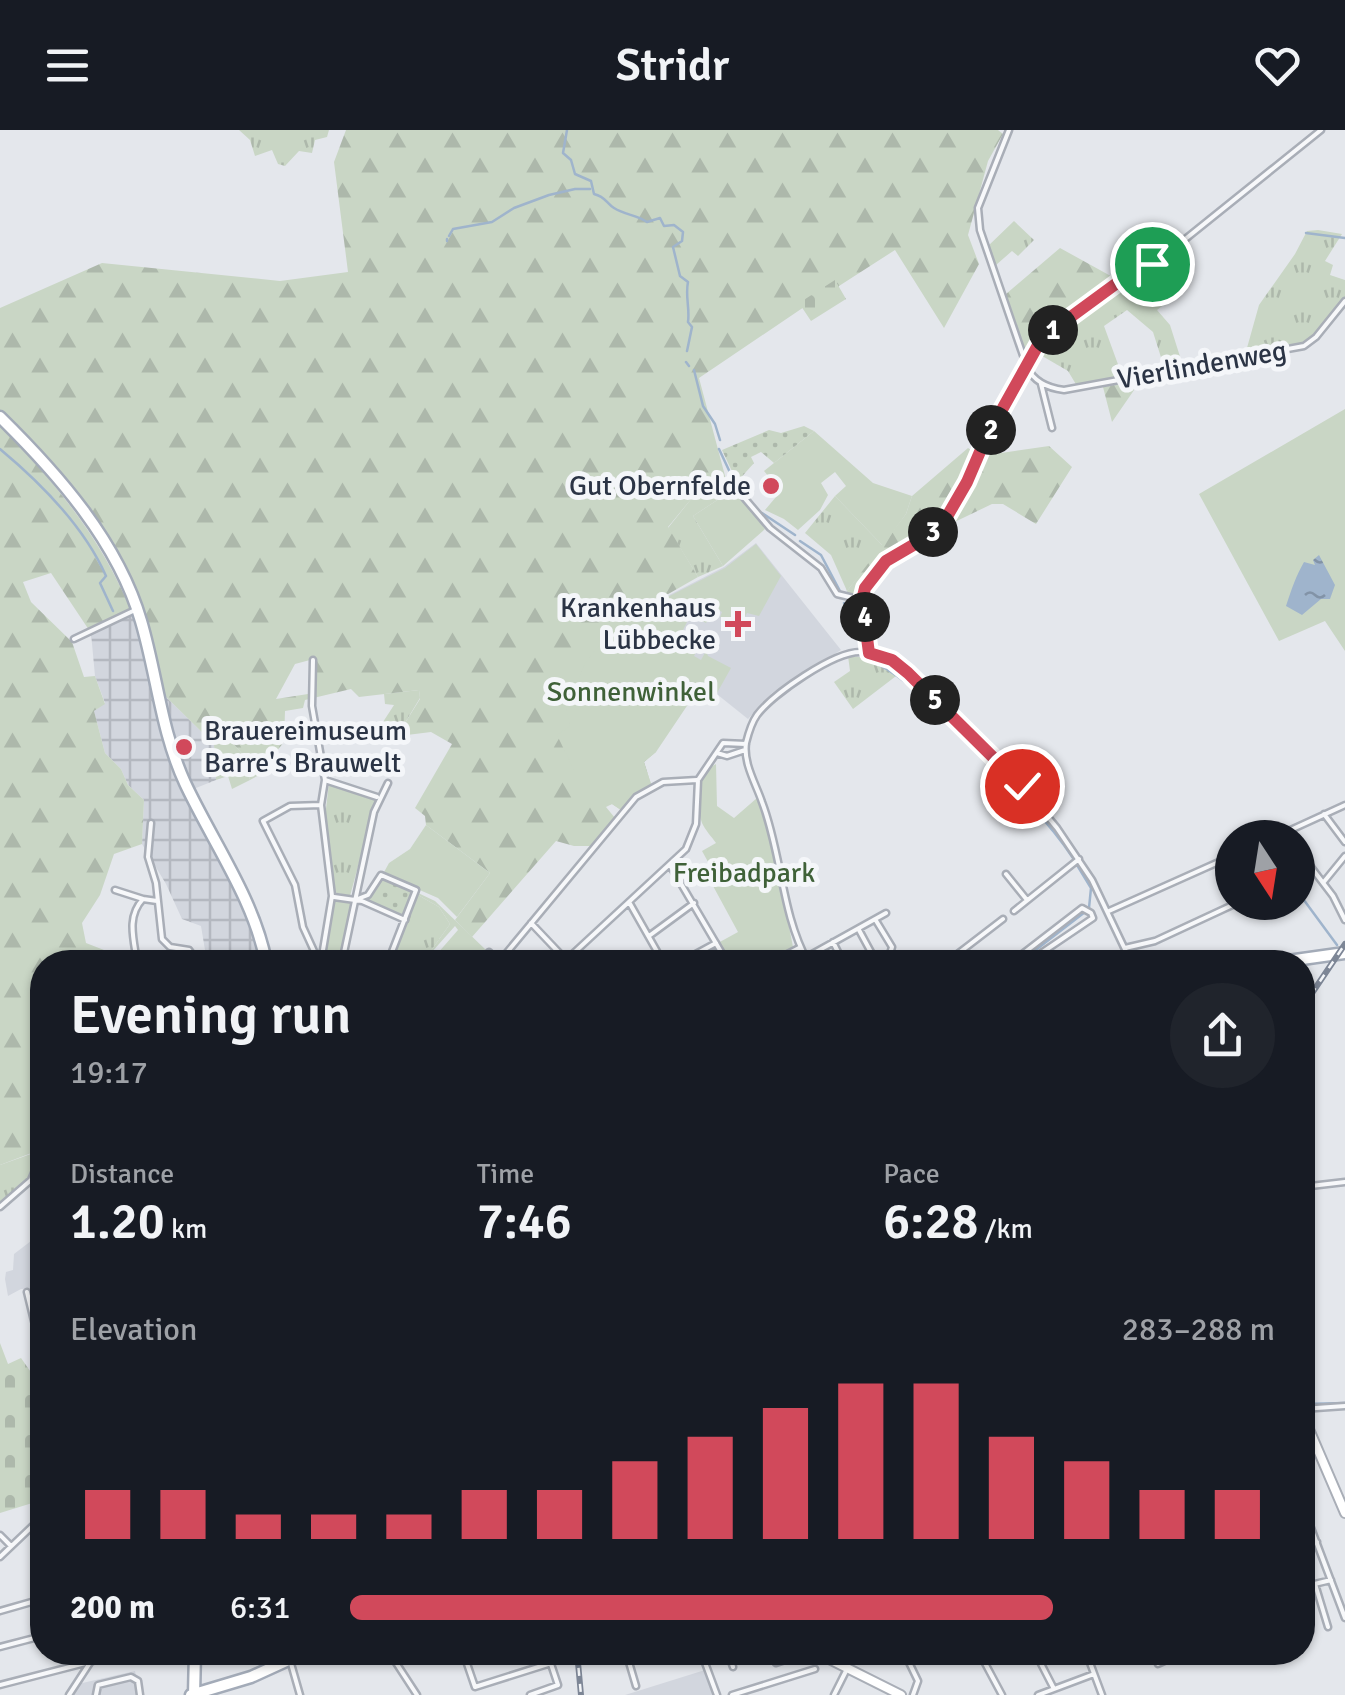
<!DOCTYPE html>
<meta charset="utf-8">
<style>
body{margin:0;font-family:Signika,sans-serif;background:#20242c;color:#f1f3f6;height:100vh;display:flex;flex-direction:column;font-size:38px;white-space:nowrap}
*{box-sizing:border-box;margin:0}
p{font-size:32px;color:#9ea1a6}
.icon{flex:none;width:55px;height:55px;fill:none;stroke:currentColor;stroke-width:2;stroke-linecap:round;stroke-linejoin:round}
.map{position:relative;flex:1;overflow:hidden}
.sheet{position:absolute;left:30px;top:820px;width:1285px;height:715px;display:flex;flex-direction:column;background:#171b24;border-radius:40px;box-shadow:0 2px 8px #0004}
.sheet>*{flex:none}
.needle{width:65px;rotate:168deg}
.controls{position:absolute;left:1215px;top:690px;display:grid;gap:20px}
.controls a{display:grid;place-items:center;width:100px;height:100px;border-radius:50%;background:#171b24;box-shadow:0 2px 8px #0004;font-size:50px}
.pin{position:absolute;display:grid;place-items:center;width:85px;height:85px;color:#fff;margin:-42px;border:5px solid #fff;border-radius:50%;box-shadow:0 2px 10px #0007}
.km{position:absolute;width:50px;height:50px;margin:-25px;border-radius:50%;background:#222;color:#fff;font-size:28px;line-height:50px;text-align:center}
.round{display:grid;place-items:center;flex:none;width:105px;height:105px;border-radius:52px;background:#20242c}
.summary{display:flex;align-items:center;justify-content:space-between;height:170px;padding:0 40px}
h1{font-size:55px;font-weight:600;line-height:75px}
.metrics{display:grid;grid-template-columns:repeat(3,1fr);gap:15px;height:170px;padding:10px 40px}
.metrics div{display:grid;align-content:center}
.metrics b{font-size:50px;font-weight:600}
.metrics small{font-size:28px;font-weight:400}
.metrics p{font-size:28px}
.chart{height:280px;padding:20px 40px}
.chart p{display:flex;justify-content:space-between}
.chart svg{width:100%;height:180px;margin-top:10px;stroke:#d1495b;stroke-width:6}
ul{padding:0 40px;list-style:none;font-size:32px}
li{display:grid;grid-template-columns:160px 120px 1fr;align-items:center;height:75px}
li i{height:25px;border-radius:12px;background:#d1495b}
header{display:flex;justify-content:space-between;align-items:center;height:130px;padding:0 40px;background:#171b24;font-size:45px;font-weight:600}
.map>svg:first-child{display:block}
.built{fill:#d2d6de}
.industrial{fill:url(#industrial-grid)}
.grass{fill:url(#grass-tufts)}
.forest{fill:url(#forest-firs);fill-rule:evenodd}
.cemetery{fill:url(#cemetery-stones)}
.park{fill:#c9d6c5}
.garden{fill:url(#garden-dots)}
.water{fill:url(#water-ripples)}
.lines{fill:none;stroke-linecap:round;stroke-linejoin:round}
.stream{stroke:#9fb4cc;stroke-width:2.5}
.street-casing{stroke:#a9aeb7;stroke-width:9}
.secondary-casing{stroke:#a9aeb7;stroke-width:12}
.primary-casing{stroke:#a3abb8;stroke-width:15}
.street{stroke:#f7f8fa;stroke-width:4}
.secondary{stroke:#fff;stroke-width:8}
.primary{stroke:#fff;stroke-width:10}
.rail-casing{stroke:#7d8696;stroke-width:6}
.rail{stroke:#f4f6f9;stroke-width:2.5;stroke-dasharray:8;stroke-linecap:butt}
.route-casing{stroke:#fff;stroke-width:20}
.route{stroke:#d1495b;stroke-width:12}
.poi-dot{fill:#d1495b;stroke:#f4f6f9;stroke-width:4}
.labels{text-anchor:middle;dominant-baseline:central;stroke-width:10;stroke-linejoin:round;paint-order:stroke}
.street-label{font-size:28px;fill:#2b3445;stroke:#f4f6f9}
.poi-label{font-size:28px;fill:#2b3445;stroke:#f4f6f9;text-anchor:end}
.park-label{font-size:28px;fill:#3f6138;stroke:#f4f6f9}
</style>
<header><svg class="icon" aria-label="menu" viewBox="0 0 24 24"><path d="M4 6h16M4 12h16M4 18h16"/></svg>Stridr<svg class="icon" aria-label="heart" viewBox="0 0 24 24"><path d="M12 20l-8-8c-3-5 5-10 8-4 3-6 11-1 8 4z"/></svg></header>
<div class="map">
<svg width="1345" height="1565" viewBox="0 0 1345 1565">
<defs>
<pattern id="industrial-grid" width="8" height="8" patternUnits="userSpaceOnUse" patternTransform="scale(2.5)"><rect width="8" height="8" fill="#d2d6de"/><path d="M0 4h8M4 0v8" fill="none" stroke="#b4b8c0"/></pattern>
<pattern id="grass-tufts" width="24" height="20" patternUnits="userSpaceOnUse" patternTransform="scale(2.5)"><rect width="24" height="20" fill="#c9d6c5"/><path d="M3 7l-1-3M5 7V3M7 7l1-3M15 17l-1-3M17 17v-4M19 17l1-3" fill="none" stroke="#adb8ab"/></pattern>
<pattern id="forest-firs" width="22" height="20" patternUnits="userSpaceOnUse" patternTransform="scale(2.5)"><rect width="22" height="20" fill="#c9d6c5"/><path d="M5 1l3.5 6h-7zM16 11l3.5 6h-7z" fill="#adb8ab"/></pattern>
<pattern id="cemetery-stones" width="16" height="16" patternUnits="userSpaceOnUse" patternTransform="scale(2.5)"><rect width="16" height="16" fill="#c9d6c5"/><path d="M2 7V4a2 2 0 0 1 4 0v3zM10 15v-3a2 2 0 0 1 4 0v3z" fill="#adb8ab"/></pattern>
<pattern id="garden-dots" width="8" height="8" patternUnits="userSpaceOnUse" patternTransform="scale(2.5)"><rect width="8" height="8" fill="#c9d6c5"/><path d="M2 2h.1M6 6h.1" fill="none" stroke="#adb8ab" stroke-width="1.8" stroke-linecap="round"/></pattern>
<pattern id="water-ripples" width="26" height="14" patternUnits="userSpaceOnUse" patternTransform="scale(2.5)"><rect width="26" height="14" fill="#9fb4cc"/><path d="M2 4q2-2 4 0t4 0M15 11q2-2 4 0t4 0" fill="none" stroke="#8293a7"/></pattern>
</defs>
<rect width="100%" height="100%" fill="#e4e7ec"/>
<path class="built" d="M756,413L841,520L772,563L748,589L703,553L642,479L724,437Z
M42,1095V1158L21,1159L8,1166L5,1149L6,1142L13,1140L14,1124L31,1111V1096Z
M705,1540L714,1565H625Z
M135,1541L140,1565H70L78,1554Z"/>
<path class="industrial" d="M141,478L163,564L214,614L216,650L186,662L251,792L262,832H207L201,796L182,789L166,754L142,714L144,670L128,655L121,639L105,623L94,581L105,573L95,546L91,503Z"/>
<path class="grass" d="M239,0H329L327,7L315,10L312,23L299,21L285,36L278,34L272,20L255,26L250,10Z
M1014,91L1034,110L1018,126L1012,121L996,135L987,117Z
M1318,100L1342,104L1325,131L1333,135L1330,145L1345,150V168L1315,206L1303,214L1245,225L1259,175L1295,124L1307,101Z
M1161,146L1179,163L1157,180L1170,195L1183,236L1165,240L1153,202L1127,180L1104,196L1123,248L1077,256L1068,241L1037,223L1043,209L1119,155L1140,170Z
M707,349L718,362L728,357L731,361L693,386L723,436L698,447L668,398Z
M835,366L883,416L847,461L831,425L805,403Z
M848,526C869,527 883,532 900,543L853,579L834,552L850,541Z
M419,560L420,568L400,601L383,592L394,575L385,574L384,564Z
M226,605L244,626L250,650L232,659L228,646L216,650L214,614Z
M329,653L376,670L350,766L333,762L325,687Z
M418,765L439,777L450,794L423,832H392Z
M42,1020L31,1046L0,1072V1035Z"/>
<path class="forest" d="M346,0H998L1003,4L988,31L968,105L979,134L944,198L895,120L839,156L838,168L807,175L699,248L728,357L718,362L707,350L668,397L698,447L642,479L669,510L656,622L644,632L651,654L637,662L621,680L612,674L606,677L615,688L592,716H574L556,711L472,807L455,790L490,743L426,695L425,686L415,678L452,614L431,602L407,605L400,601L420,569L419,560L359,567L351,559L305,570L303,578L285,581L284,612L272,627L276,636L250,650L244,626L226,605L214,614L163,564L123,435L0,281V178L102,133L280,151L348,142L334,32ZM310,530L308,564L276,569L295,534Z
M1060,118L1118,150L1040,207L1027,225L1006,164Z
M1141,250L1112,292L1103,257Z
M0,295C56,354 101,407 132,483L91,503L51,443L23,452L31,472L72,512L84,547L95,546L105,574L94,581L105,623L121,639L128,655L144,670L142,714L114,724L100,765L82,793L86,813L104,820L103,832H42V1019L0,1035Z
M1049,316L1072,337L1036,394L1003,374H992L886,425L872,438L858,466L848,465L847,461L906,384L912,366L968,318L981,326Z"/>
<path class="cemetery" d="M835,150L846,169L811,191L799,173Z
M0,1213L8,1234L21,1228L42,1258V1370L0,1383Z"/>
<path class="park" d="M1345,279V521L1325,491L1279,511L1199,364Z
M814,301L873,353L912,366L906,384L883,416L835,366L846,356L835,342L821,353L828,365L820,380L798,400L784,389L765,380L781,361L764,341Z
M731,361L736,368L742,367L765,399L723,436L693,386Z
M756,414L781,446L759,486L747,483L739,498L720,487L722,482L715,478L706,493L688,483L683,490L687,492L683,500L702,511L694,526L701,530L706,521L708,526L731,538L717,563L703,552L656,622L644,632L651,654L637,662L621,680L612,674L609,675L574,640L557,605L570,596L566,577L585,533L616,493L725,438Z
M716,634L717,676L734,688L757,668L775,725L793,817L765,832H729L718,813L738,802L706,743L712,739L702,721L716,713C712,707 705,700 702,693C695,674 698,643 716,634Z
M426,695L490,743L457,787L438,768L383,744L389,733L410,719Z
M416,762L435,771L486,820L476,832H430L458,800L455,796L423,832L450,794L439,777L418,765L396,825L390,832Z
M337,770L350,771L352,777L340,832H324L333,773Z"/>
<path class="garden" d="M804,296L814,301L774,333L761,322L751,327L754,333L737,352L722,320L769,300L781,303Z
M381,748L413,761L403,788L366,771Z"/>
<path class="water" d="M1319,425L1335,455L1330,469H1321L1302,485L1286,476C1292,458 1296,446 1304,432L1315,435L1313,430Z"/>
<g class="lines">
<path class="stream" d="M567,0L563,23L571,30L575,44L591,51L594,64C606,67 606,73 614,78C625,85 637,85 647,92L660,88L664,96L674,95L683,102L682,111L673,117L680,146L688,152C685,166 690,178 688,192L692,197L687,221
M1306,103L1345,108
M449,106L453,99L492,92L514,78L549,65L575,59H590
M447,111V109
M686,232L689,236
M694,240L703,276L715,294L720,310
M0,319C42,354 84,396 106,446L100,453L113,481
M719,319L734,351
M762,383L795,405
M800,411L821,425L841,463
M844,473L863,509
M864,528C905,543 931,577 961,607C1001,646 1042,681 1073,728
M1077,735L1091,758L1089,778
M1298,762L1337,815
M1020,832L1085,782
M1302,1268L1304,1274L1345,1273"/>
<g class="street-casing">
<path id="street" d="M1009,0L978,78L980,100L1027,237C1034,252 1048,258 1064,260L1304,216L1316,207L1345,171
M1041,254L1052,298
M735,357L770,398L821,438L837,464L862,470
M74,509L133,481
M869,523L862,470L865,458L886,431L927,407L945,390L967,352L985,309L1042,208L1117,153L1153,135L1321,0
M313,530L312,576L325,650L321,675L332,766L321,832
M717,623L727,626L745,620
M325,650L377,667
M1324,684L1345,712
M151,693L148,727L156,753L162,809L170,817L189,820L198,832
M1273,708L1345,675
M1298,720L1333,766L1345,790
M670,735L727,832
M1006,744L1027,770
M1323,753L1345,726
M115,760L143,769
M334,767L362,771L405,790
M355,770L368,765L381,745L416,760L388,832
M629,772L663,832
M1014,781L1079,729
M1109,781L1232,726
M531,793L568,832
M859,800L872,824L879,829L889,827L892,817L875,789
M649,806L694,773
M833,812L843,832
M1125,818L1155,811L1239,772
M489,822L500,832
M805,828L886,783
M137,832C134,810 126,787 143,769L157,771
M319,832L303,797L295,755L263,691L290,676L321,675
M342,832L374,682L388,653
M499,832L636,667L663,652L697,650
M564,832L686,719L696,694L698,650L723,613L746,614
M681,832L716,813
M772,832L799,818
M808,832C781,783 782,724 762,672C756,654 743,633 746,613C748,605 752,592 757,585C773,564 833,522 860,522C878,522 893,532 907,543L1022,656L1057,698L1092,750L1131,832
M947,832L1003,789
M1012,832L1082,778L1091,783L1093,788L1028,832
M1302,1057L1345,1052
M0,1077L31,1050L42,1024
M27,1162L35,1195L42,1202
M1302,1279L1345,1276
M1302,1374L1345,1488
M0,1405L11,1416
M1302,1416L1317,1412
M0,1427L42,1387
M1315,1454L1328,1497
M1302,1457L1331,1450
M0,1481L42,1469
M1302,1482L1310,1501
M0,1517L42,1506
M167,1522L169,1529
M389,1522L417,1565
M463,1522L475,1557L551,1533
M626,1522L636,1556
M701,1522L717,1565
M728,1522L729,1525L737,1522
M904,1522L918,1551L913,1565
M979,1522L1002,1565
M1035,1522L1053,1557
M1086,1522L1102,1565
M1189,1522L1191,1527
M1213,1522V1524
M729,1525L733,1537
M290,1530L300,1565
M659,1530L684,1522
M776,1533L810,1522
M1158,1534L1169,1529L1167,1522
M0,1555L93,1531
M69,1565L97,1522
M96,1565L98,1555L131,1547L138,1551L140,1565
M530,1565L558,1555L547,1522
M732,1565L815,1539
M834,1565L846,1541
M1038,1565L1094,1544"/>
</g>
<g class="secondary-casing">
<path id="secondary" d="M1302,1283L1345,1383
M815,1522L901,1565"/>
</g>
<g class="primary-casing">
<path id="primary" d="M0,287C58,344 118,412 141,491C157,545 161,601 185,653C212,711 254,769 266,832
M1281,832L1345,823
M191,1565L251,1547L306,1522
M194,1565L195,1522"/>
</g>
<use href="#street" class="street"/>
<use href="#secondary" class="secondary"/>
<use href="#primary" class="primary"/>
<g class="rail-casing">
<path id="rail" d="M1302,878L1345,814
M577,1522L581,1565"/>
</g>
<use href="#rail" class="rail"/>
</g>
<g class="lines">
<g class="route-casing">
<path id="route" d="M1022,656L908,543L892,530L869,523L862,470L865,458L886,431L927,407L945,390L967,352L985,310L1042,208L1117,153L1152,134"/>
</g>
<use href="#route" class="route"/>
</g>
<g class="poi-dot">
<circle cx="771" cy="356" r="10"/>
<path d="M733 479h10v10h10v10h-10v10h-10v-10h-10v-10h10z"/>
<circle cx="184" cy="617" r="10"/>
</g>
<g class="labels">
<g class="street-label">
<text transform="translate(1202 235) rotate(-10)">Vierlindenweg</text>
</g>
<g class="poi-label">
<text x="751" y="356">Gut Obernfelde</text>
<text x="716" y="478">Krankenhaus<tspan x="716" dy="32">Lübbecke</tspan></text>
<text x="204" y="601" text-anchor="start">Brauereimuseum<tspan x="204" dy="32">Barre's Brauwelt</tspan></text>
</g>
<g class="park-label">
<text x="631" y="562">Sonnenwinkel</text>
<text x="744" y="743">Freibadpark</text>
</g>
</g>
</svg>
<div class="controls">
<a><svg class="needle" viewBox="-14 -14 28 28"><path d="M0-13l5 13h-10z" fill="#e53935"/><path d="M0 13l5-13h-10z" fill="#9ea1a6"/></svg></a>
</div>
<div class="pin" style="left:1152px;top:134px;background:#1e9e55"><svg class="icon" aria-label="arrive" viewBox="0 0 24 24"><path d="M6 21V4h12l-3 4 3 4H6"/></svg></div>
<div class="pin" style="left:1022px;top:656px;background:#d93025"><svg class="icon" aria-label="check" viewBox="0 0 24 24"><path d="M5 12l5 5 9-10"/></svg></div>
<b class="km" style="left:1053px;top:200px">1</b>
<b class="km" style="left:991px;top:300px">2</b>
<b class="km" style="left:933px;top:402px">3</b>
<b class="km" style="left:865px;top:487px">4</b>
<b class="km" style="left:935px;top:570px">5</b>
<section class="sheet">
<div class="summary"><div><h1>Evening run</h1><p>19:17</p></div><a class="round"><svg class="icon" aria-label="share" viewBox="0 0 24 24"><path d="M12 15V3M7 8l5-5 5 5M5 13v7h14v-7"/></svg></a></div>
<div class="metrics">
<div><p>Distance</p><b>1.20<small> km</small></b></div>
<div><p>Time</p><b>7:46</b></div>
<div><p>Pace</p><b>6:28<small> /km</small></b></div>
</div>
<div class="chart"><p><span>Elevation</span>283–288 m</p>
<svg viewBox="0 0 160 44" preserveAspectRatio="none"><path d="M5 44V32M15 44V32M25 44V38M35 44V38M45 44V38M55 44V32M65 44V32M75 44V25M85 44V19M95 44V12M105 44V6M115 44V6M125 44V19M135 44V25M145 44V32M155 44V32"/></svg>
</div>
<ul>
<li><b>200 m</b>6:31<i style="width:76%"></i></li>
</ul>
</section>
</div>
